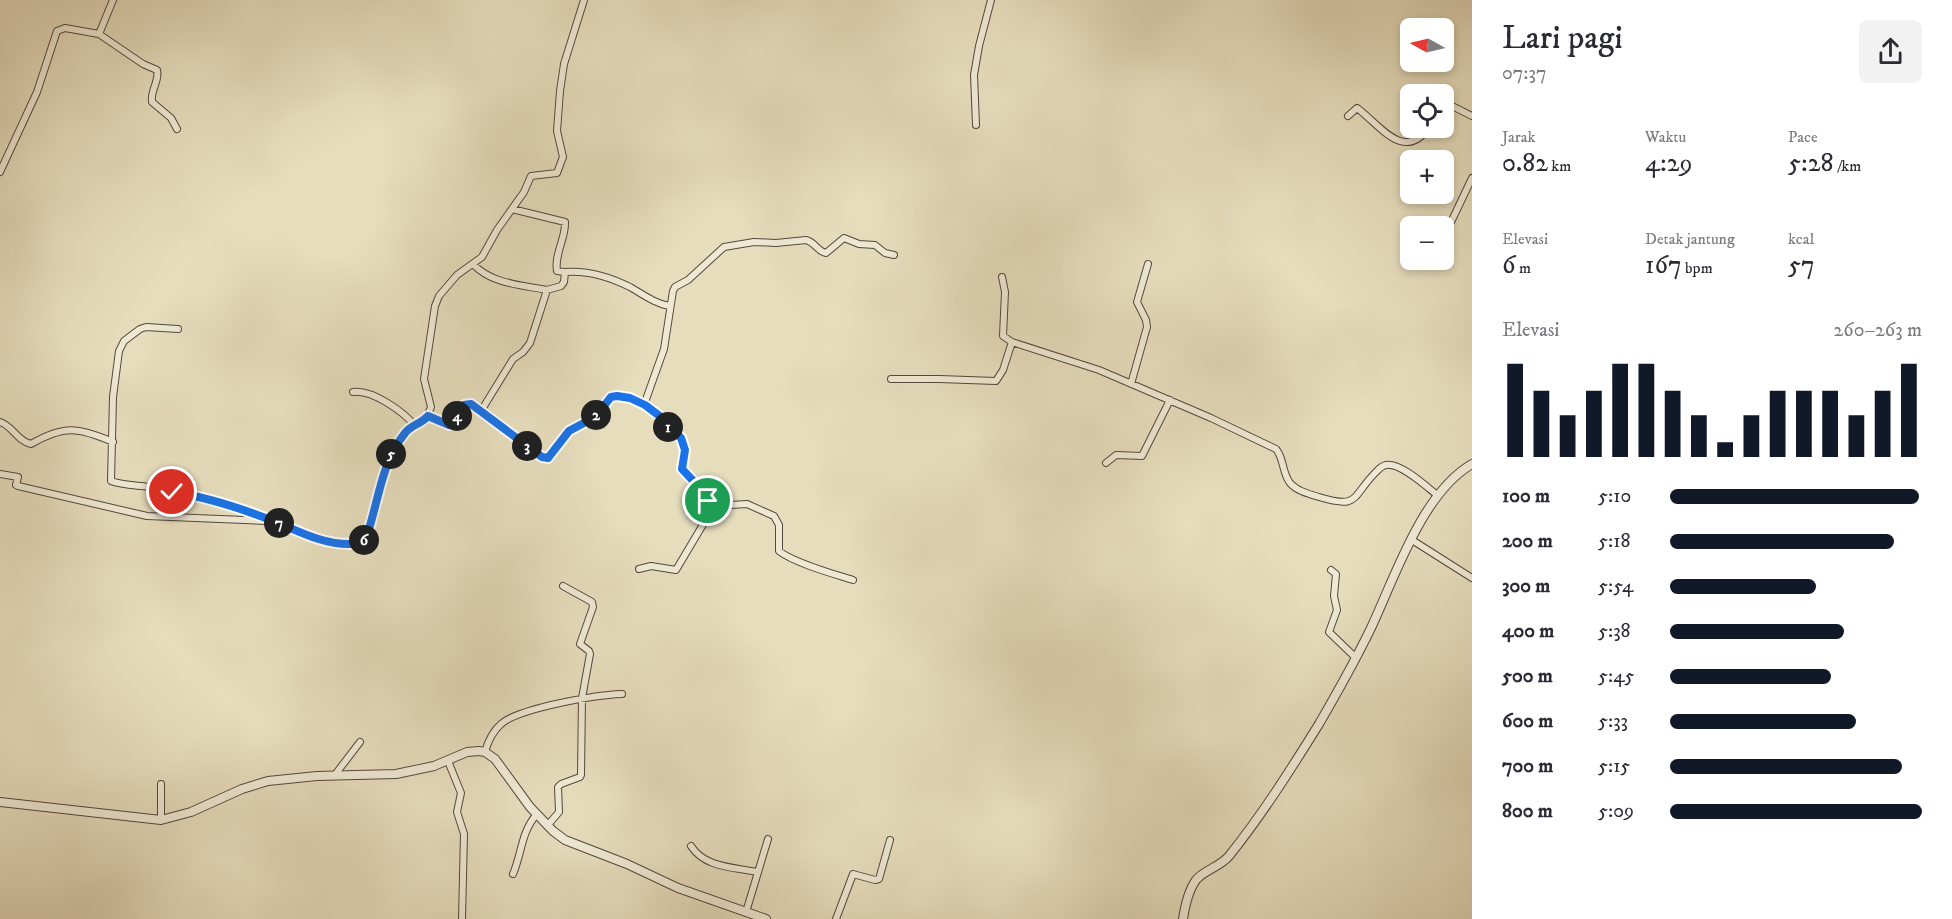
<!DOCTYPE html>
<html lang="id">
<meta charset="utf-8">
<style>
body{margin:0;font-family:"IM FELL DW Pica",serif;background:#f2f2f3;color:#2b2b33;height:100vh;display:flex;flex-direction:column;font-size:22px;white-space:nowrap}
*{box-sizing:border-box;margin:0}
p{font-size:20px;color:#7c7c81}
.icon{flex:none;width:33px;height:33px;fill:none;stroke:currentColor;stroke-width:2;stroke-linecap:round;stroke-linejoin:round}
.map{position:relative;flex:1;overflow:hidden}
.panel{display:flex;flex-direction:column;background:#fff;width:480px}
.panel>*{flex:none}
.needle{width:39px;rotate:278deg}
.tools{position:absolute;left:1400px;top:18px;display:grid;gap:12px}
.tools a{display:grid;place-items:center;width:54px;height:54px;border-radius:9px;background:#fff;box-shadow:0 3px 9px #0003;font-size:30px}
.pin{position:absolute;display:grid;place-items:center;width:51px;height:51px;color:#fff;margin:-26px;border:3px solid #fff;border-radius:50%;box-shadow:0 2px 6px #0007}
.km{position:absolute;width:30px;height:30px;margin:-15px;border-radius:50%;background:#222;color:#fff;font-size:16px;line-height:30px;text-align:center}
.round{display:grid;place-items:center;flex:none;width:63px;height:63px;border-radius:9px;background:#f2f2f3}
.summary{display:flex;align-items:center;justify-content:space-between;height:102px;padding:0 30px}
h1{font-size:33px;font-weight:600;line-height:45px}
.stats{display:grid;grid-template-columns:repeat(3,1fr);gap:9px;height:102px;padding:6px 30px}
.stats div{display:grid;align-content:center}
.stats b{font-size:26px;font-weight:600}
.stats small{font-size:16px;font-weight:400}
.stats p{font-size:16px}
.chart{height:168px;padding:12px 30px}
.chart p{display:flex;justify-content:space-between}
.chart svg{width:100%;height:108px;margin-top:6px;stroke:#111827;stroke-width:6}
ul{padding:0 30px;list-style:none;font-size:20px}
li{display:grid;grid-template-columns:96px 72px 1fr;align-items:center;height:45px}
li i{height:15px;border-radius:8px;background:#111827}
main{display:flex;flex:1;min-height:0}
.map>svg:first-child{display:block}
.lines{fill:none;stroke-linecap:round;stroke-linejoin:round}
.minor-casing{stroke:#53483c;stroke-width:8}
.tertiary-casing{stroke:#53483c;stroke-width:10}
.minor{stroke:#efe9d4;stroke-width:6}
.tertiary{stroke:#efe9d4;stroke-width:8}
.route-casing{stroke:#fff;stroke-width:12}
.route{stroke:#1a73e8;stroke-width:8}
</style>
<main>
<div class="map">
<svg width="1472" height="919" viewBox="0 0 1472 919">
<rect width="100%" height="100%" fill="#e6ddbd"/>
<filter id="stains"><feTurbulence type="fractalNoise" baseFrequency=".00333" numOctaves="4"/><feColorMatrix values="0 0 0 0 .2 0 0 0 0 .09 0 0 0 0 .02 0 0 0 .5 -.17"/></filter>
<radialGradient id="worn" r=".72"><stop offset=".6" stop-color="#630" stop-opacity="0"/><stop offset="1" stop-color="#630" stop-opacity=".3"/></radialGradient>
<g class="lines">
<g class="minor-casing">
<path id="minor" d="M99,34L143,64L157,70C160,80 150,91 152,102L171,118L177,129
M1443,107L1450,105L1472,116
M1348,116L1357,108C1381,126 1403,162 1429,128
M976,125L974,75L979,46L991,0
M0,172L37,92L57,31L65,28L99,34L113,0
M1443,239L1472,178
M473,264C491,284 522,285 547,290
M565,272C587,270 610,277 630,287C644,295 654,303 669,306
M1002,277L1005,292L1003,336L1012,342
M178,329L146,327L140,329L124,341L119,351L113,397L111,481C124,486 142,485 156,488C194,497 231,506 267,519C292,528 339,554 364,540C381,514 377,479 392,451C396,444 402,433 409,429C421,420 425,423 431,407L424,379L435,306L439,296L457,275L482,257L497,230L524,192L531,176L557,173L563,157L557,131L560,91L564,64L584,0
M891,379H939L996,381L1003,370L1012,342L1099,370L1211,418L1276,449C1284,458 1282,473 1290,483C1297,491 1309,494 1319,497C1359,509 1351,498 1375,473C1378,470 1381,466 1386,465C1400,462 1427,487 1437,495
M1131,384L1147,327L1146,320L1137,302L1148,264
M353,392C372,389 404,412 415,426
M644,405L664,349L673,291L675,287L688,280L724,247L754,242L776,243L806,240C815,242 818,252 826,253L844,238L859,244L875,245L885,253L894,255
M481,411L513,359L523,352L530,343L547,290L561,286L564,282L565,272L557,271C554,254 566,238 565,222L512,209
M428,416L449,425L452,424L464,406L471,404L542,457L547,458L569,431L595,417L604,404L611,397L617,396L630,398L644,405L661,417L670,429L681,438L685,450L683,469L699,487L704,498L714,506L747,504L774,516L779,525V551C794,563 834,574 853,580
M0,422C13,426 17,441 31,444C64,425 78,427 113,442
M1106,463L1116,455L1142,456L1170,400
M0,474L18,477L16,485L18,486L147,516L267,521
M1412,540L1472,578
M639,569L651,566L676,570L714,506
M1331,570L1336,574L1334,596L1337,610L1329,632L1356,658
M485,752C488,741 492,732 501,724C519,708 596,695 622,694
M448,761L461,793L457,812L464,834L462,919
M334,776L360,742
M161,784V820
M547,826L559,812L558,787L561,784L580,777L581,775L582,698L590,654L589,651L580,644L593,607L592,602L563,586
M691,846C705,868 733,867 757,872
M513,874C522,853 521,832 537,814
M746,912L768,839
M836,919L853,874L875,880L879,879L890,840"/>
</g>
<g class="tertiary-casing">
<path id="tertiary" d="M0,802L161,820L191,812L242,789L268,781L317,776L396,774L434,766L467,752L479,751L485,752L495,759L530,807L553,831L565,840L627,864L678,888L766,919
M1183,919C1185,906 1188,891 1196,880C1204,870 1220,867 1229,856C1262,815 1291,769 1319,724C1337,693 1355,661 1371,628C1395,577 1422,493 1472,464"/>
</g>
<use href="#minor" class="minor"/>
<use href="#tertiary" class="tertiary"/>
</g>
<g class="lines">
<g class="route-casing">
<path id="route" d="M172,492C208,497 243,509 276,522C300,532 325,545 352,544C359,544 364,541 367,535C379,500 381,463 405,433C411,425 421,424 428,416L449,425L452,424L464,405L471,404L542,457L548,458L569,431L595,417L611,397L617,396L630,398L645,405L661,417L681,438L685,450L682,469L699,487L708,501"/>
</g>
<use href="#route" class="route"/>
</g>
<rect width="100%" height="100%" filter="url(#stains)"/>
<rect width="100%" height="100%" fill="url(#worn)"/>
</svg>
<div class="tools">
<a><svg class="needle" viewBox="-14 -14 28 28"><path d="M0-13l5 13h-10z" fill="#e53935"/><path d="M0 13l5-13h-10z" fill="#7c7c81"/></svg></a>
<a><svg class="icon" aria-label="locate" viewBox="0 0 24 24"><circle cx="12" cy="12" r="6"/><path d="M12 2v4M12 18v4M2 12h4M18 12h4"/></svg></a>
<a>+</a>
<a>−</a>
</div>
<div class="pin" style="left:708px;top:501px;background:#1e9e55"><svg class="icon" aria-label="arrive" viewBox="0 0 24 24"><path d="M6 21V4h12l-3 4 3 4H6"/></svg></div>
<div class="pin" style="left:172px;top:492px;background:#d93025"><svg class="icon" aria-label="check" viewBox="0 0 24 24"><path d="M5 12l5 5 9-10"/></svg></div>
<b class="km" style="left:668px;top:427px">1</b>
<b class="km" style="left:596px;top:415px">2</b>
<b class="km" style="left:527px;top:446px">3</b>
<b class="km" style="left:457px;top:416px">4</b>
<b class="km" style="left:391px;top:454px">5</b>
<b class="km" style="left:364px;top:540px">6</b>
<b class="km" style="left:279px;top:523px">7</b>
</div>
<section class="panel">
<div class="summary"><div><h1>Lari pagi</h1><p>07:37</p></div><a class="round"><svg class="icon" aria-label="share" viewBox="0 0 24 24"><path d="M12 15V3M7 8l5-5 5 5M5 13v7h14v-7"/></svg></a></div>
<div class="stats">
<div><p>Jarak</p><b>0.82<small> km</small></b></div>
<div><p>Waktu</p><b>4:29</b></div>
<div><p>Pace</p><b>5:28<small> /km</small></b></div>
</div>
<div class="stats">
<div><p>Elevasi</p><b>6<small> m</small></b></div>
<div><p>Detak jantung</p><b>167<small> bpm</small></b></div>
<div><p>kcal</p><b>57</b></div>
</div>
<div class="chart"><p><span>Elevasi</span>260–263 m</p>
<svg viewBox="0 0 160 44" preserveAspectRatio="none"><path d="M5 44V6M15 44V17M25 44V27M35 44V17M45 44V6M55 44V6M65 44V17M75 44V27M85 44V38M95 44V27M105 44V17M115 44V17M125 44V17M135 44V27M145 44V17M155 44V6"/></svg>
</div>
<ul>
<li><b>100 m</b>5:10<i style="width:99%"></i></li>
<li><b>200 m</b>5:18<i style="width:89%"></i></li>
<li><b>300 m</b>5:54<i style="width:58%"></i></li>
<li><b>400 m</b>5:38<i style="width:69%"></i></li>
<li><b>500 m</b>5:45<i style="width:64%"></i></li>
<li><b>600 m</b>5:33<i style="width:74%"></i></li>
<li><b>700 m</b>5:15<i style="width:92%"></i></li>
<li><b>800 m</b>5:09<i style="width:100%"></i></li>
</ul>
</section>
</main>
